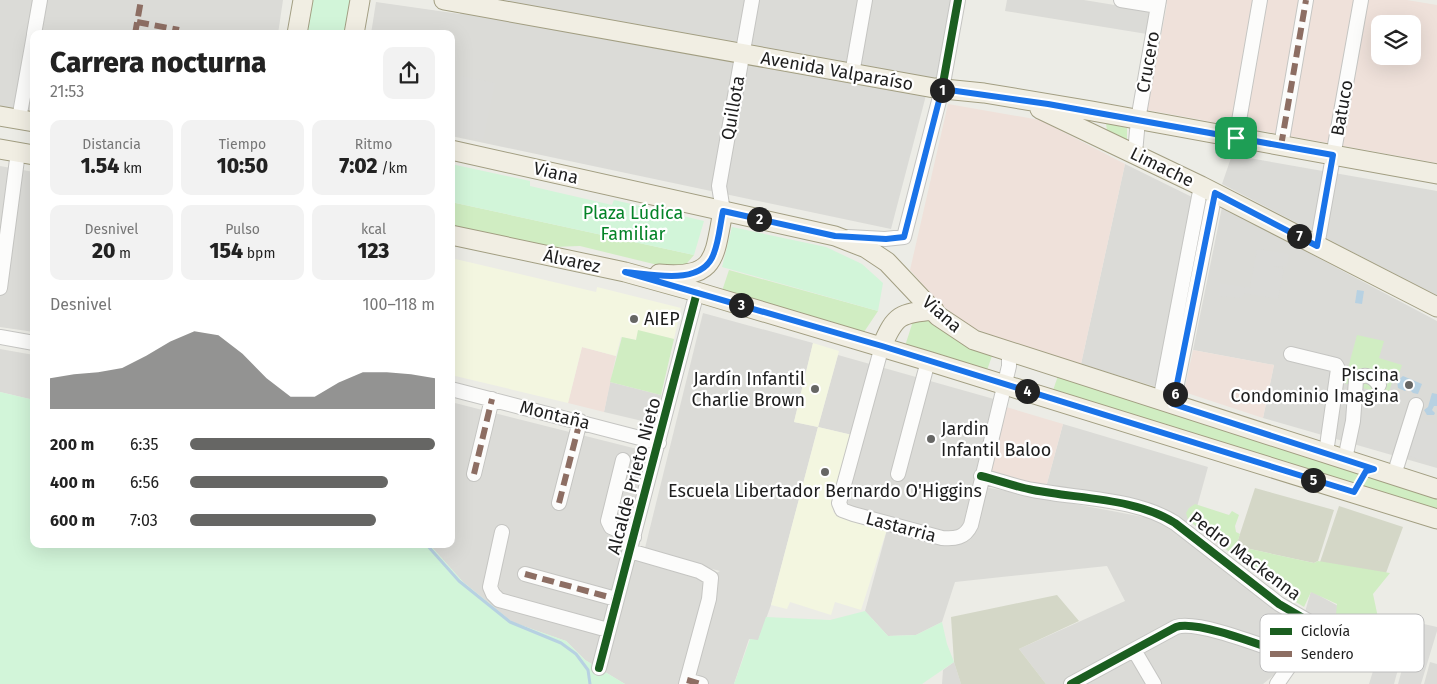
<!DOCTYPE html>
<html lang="es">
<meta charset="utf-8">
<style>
body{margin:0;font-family:"Fira Sans",sans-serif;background:#f2f2f2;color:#222;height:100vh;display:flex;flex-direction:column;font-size:19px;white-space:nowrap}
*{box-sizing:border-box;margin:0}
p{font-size:16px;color:#767676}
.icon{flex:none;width:28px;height:28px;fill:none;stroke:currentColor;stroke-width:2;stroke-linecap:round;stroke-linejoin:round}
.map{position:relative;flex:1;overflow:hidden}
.drawer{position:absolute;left:30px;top:30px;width:425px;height:518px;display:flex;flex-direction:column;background:#fff;border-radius:10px;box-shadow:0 5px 20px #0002}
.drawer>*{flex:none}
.buttons{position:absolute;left:1371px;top:15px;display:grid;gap:10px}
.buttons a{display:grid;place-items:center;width:50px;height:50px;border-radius:10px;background:#fff;box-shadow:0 5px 20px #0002;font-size:25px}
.pin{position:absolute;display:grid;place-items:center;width:42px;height:42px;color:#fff;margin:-21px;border-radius:10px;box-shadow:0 2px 8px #0006}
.km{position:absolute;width:25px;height:25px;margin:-12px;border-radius:50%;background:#222;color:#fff;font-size:14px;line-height:25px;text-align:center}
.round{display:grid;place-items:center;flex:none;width:52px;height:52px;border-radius:10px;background:#f2f2f2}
.head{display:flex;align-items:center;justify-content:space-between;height:85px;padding:0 20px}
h1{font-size:28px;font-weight:800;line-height:38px}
.metrics{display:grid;grid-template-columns:repeat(3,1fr);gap:8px;height:85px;padding:5px 20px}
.metrics div{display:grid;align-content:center;border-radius:10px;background:#f2f2f2;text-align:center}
.metrics b{font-size:21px;font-weight:800}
.metrics small{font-size:14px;font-weight:400}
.metrics p{font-size:14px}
.chart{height:140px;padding:10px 20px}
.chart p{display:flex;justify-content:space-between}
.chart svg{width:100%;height:90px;margin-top:5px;fill:#666664;opacity:.7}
ul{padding:0 20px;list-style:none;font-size:16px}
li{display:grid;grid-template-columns:80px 60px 1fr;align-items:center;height:38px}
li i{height:12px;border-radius:6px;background:#666664}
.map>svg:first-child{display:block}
.residential{fill:#dbdbd7}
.commercial{fill:#efe1da;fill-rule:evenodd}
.education{fill:#f3f6e0}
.construction{fill:#d4d7c7}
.grass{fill:#d0edc2}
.park{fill:#d2f5d9}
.parking{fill:#dbdbd8}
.water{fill:#b7d1e2}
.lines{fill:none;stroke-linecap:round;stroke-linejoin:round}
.stream{stroke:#b7d1e2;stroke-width:3}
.minor-casing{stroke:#c5c5c2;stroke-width:16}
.major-casing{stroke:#a29e82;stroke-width:21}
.minor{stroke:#fcfcfb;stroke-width:14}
.major{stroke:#f1eee3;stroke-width:19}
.quiet{stroke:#8d6e63;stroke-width:6;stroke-dasharray:12 6;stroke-linecap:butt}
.cycleway-casing{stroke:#fff;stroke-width:11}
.cycleway{stroke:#1b5e20;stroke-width:8}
.route-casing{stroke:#fff;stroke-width:10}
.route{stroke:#1a73e8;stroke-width:6}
.poi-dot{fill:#666664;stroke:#fff;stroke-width:2}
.labels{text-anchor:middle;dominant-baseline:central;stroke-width:4.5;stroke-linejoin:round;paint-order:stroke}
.street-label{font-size:18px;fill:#1e1e1e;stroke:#fff}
.park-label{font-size:18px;fill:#048327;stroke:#fff}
.poi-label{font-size:18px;fill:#1e1e1e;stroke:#fff;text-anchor:start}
.key{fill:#fff;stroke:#bcbcbc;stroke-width:1}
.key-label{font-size:14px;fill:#1e1e1e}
</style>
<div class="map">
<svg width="1437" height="684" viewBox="0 0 1437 684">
<rect width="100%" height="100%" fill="#ecece6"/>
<path class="residential" d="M0,0H283L278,34H34V117L0,111Z
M463,0H952L937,80H930L891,229L451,136V34H371L376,2L460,14Z
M1007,0H1084L1151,11L1147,34L1005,11Z
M1232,155L1437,191V296L1222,184Z
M1125,164L1192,197L1156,387L1081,364Z
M0,166L34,172V332L0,327Z
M1222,207L1437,321V468L1263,418L1274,365L1193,350Z
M703,313L813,343L794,422L818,427L838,355L994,399L974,485L1165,521L1333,639L1328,652L1300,654L1263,684H1046L1019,649L1125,601L1107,566L955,582L942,622L916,635L888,636L865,611L888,526L847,503L861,437L818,427L771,605L758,641L749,639L734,684H625L585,660L566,641L512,622L463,582L429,544H451V402L649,452L627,556L707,578L720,571L644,552Z
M0,349L34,355V400L0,392Z
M610,382L661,395L655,424L604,412Z
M1063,424L1208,467L1192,525L1171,514L1046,487Z
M1311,591L1358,617L1353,638L1305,612Z
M954,662L961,684H942L943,670Z
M1430,662L1437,664V684H1424Z"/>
<path class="commercial" d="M1142,0H1407L1437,5V163L1147,110L1167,4ZM1380,24H1412V56H1380Z
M948,104L1040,120L1125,164L1081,364L993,336L971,327L940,304L910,270Z
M582,347L616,356L604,412L568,403Z
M1193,350L1274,365L1263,418L1184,392Z
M1003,406L1063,424L1046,487L987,472Z"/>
<path class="education" d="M451,258L596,292L597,287L681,308L674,339L639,331L636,340L621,337L616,356L582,347L568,403L451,375Z
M813,343L839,351L818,427L852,435L833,512L888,526L861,610L835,602L831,615L790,602L787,609L771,605L818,427L794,422Z"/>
<path class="construction" d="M1255,488L1334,510L1318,561L1314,563L1236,546Z
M1339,506L1403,527L1386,573L1320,562Z
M1057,595L1079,621L1019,649L1046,684H961L954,662L951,617Z"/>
<path class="grass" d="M1106,123L1127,128V141L1107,131Z
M451,202L694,255L682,269H674L580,246L553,247L451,226Z
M729,270L878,311L864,332L722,291Z
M914,318L931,319L961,342L992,356L986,373L905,346Z
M638,330L674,339L661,395L610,382L622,337L636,340Z
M1357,335L1384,341L1379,358L1402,365L1398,377L1394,376L1388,395L1344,383Z
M1058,376L1437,495V516L1052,393Z
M1195,504L1229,515L1232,511L1239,515L1235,526L1236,532L1240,534L1236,546L1314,563L1318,561L1390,573L1373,594L1380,627L1372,636L1352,619L1336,614L1337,604L1311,592L1304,607L1288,597L1188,520L1186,513L1189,508Z"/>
<path class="park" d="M312,0H353L347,34H306Z
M451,164L530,181V186L612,205L614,200L704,221L694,255L451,202Z
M732,227L826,247L862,264L883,283L878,311L722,267Z
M0,392L34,400V544H429L463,582L512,622L566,641L585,660L625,684H0Z
M865,611L888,636L916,635L942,622L947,644L954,662L922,684H734L750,639L758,640L766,617L830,620Z"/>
<path class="parking" d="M461,76L495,83L483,140L451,134V121Z
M1257,249L1289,254L1287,267L1272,266L1284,269L1278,299L1244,293L1242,298L1219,296L1220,283L1250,288Z
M1419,419L1437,425V448L1432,463L1408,456Z
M1415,622L1437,627V631L1421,684H1398Z
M1378,655L1400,662L1394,684H1369Z"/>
<path class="water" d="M1357,290L1364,291L1362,304L1355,303Z
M1403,376L1422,384L1418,394L1413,393L1408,388L1405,391L1398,388L1397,381Z
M1432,393L1437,394V406H1434L1432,410L1435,413L1434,415H1427L1424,410L1428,407Z"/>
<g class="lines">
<path class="stream" d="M426,544L459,581L510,622L561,643L576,654L588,670L590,684"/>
<g class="minor-casing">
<path id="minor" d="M1121,0L1158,6
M34,34L40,0
M852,74L865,0
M19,119L34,35
M1236,138L1260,0
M1281,146L1306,0
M1135,153L1138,120L1159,0
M723,211L719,186L752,0
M848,237L885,239L904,237L942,89L958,0
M1317,246L1361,0
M0,288L18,152
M0,337L34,343
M882,346L839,503L842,510L853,514L942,538C955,539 965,538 971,525L1009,366V352
M1291,354L1336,365L1338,369L1326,453
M451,389L659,443
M1160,401L1201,186
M1173,404L1215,193
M1345,459L1353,421L1356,380C1364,372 1373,376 1379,385
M623,460L608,521L611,527L634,537
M474,474L492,399
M898,474L928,361
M1394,475L1416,405
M981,476C998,480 1016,487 1033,490C1079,499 1136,498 1175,523L1279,604L1332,635L1340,645C1335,660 1321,662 1307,661C1279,653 1200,619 1176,627L1071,684
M559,503L580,421
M502,532L490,587L493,594L499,600L608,630
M630,551L699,571L711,578L709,599L686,684
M525,574L616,599
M1134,650L1154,684
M599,668L697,292
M687,680L701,684
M1277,684L1295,658"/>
</g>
<g class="major-casing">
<path id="major" d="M444,0L934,88L984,93L1092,111L1437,174
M297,34L303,0
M354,34L360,0
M1040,109L1201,186L1437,307
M0,116L34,122
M0,149L34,155
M451,150L835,236L866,248L887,262L938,316L974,340L1437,489
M451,235L625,272L697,292L928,361L1437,519
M659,274C716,279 714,259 723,211
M882,346C895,315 900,313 934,310"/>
</g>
<use href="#minor" class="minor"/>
<use href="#major" class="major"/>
<path class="quiet" d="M137,22L179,30
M135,34L141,0
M1281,146L1306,0
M474,474L492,399
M559,503L580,421
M525,574L616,599
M687,680L701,684"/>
<g class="cycleway-casing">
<path id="cycleway" d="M835,236L885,239L904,237L942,89L958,0
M981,476C998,480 1016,487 1033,490C1079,499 1136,498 1175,523L1279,604L1332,635L1340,645C1335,660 1321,662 1307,661C1279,653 1200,619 1176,627L1071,684
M599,668L697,292"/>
</g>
<use href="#cycleway" class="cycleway"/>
</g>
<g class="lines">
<g class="route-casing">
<path id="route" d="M942,89L1048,104L1333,155L1317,246L1215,193L1173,404L1374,469L1366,471L1354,492L882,346L625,272C651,274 703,287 714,253C719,240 720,225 723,211L835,236L886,239L904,237Z"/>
</g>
<use href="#route" class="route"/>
</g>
<g class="poi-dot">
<circle cx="634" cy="319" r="5"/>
<circle cx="1409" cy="385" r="5"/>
<circle cx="815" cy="389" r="5"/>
<circle cx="931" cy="439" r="5"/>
<circle cx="825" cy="472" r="5"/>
</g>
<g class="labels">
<g class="street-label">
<text transform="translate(1148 62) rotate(-80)">Crucero</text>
<text transform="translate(837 71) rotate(10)">Avenida Valparaíso</text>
<text transform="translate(733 108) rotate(-80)">Quillota</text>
<text transform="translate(1342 108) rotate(-80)">Batuco</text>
<text transform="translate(1162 167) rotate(26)">Limache</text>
<text transform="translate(556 173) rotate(13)">Viana</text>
<text transform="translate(572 261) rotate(12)">Álvarez</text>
<text transform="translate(942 314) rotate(41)">Viana</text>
<text transform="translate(555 415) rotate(14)">Montaña</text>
<text transform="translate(634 476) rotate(-75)">Alcalde Prieto Nieto</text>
<text transform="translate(901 527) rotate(15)">Lastarria</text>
<text transform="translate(1245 556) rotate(37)">Pedro Mackenna</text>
</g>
<g class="park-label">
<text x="633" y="213">Plaza Lúdica<tspan x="633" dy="21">Familiar</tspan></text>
</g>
<g class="poi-label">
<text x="644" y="319">AIEP</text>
<text x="1399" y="375" text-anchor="end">Piscina<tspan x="1399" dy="21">Condominio Imagina</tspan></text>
<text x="805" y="379" text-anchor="end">Jardín Infantil<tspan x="805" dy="21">Charlie Brown</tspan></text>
<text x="941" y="429">Jardin<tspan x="941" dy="21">Infantil Baloo</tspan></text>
<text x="825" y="491" text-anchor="middle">Escuela Libertador Bernardo O'Higgins</text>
</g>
</g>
<rect x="1260" y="614" width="164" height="58" rx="8" class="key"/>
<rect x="1270" y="628" width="22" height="7" fill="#1b5e20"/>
<rect x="1270" y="651" width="22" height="6" fill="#8d6e63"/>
<g class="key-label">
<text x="1301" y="636">Ciclovía</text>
<text x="1301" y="659">Sendero</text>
</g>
</svg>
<div class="buttons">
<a><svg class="icon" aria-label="layers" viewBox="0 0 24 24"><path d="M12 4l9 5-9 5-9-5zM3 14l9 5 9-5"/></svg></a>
</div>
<div class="pin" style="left:1236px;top:138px;background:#1e9e55"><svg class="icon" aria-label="arrive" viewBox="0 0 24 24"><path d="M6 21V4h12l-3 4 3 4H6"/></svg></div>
<b class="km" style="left:942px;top:90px">1</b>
<b class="km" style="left:759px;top:219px">2</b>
<b class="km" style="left:741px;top:305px">3</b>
<b class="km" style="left:1027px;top:391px">4</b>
<b class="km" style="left:1313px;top:480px">5</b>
<b class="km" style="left:1175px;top:394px">6</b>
<b class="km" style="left:1299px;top:236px">7</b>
<section class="drawer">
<div class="head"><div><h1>Carrera nocturna</h1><p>21:53</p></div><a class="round"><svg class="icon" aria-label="share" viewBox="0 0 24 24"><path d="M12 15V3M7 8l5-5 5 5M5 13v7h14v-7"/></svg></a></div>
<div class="metrics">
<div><p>Distancia</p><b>1.54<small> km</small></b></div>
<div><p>Tiempo</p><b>10:50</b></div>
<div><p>Ritmo</p><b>7:02<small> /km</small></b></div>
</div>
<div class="metrics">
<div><p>Desnivel</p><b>20<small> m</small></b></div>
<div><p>Pulso</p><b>154<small> bpm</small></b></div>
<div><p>kcal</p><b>123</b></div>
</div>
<div class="chart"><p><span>Desnivel</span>100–118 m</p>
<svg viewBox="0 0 160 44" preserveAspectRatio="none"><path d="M0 44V29L10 27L20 26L30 24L40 18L50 11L60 6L70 8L80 17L90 29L100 38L110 38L120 31L130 26L140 26L150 27L160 29V44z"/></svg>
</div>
<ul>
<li><b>200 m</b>6:35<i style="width:100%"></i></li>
<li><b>400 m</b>6:56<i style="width:81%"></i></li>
<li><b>600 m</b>7:03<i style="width:76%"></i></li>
</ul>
</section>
</div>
